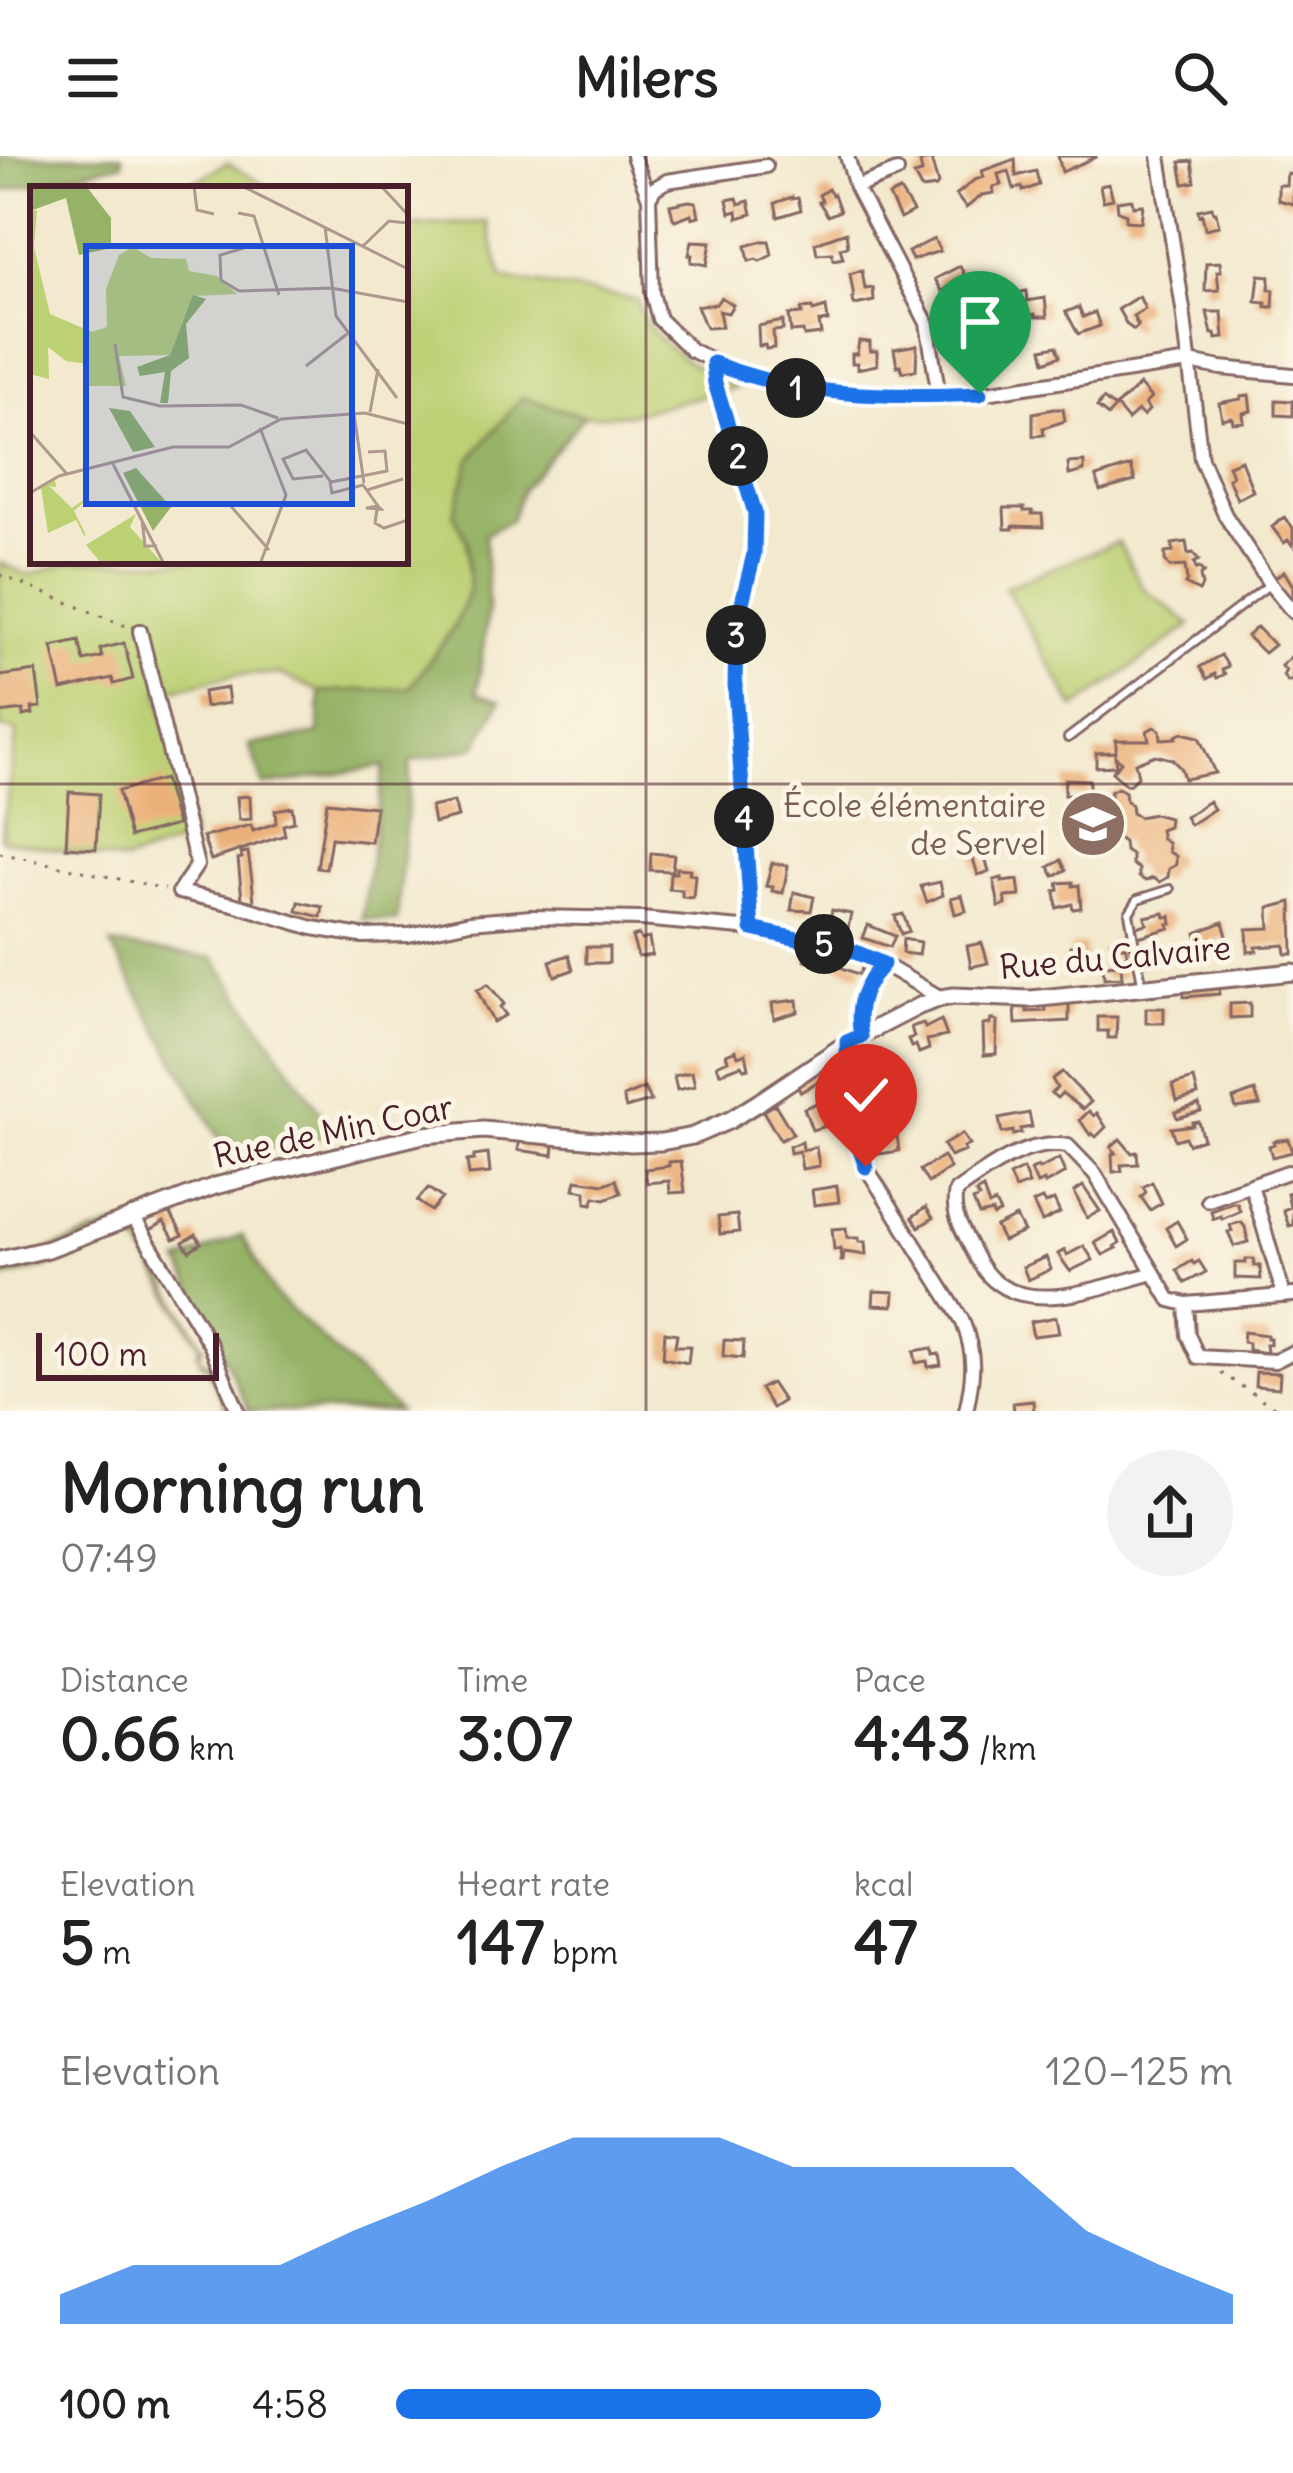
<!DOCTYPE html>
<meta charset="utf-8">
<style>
body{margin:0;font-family:Delius,sans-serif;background:#f2f2f2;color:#222;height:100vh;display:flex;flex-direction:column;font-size:45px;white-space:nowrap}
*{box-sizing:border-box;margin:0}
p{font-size:39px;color:#767676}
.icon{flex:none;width:66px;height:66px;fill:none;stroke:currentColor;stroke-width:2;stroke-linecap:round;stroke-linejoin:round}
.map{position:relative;height:1255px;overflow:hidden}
.drawer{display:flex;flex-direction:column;background:#fff;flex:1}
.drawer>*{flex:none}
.scale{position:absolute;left:36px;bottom:30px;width:183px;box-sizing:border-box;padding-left:12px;border:6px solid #4a1f2b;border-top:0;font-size:33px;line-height:42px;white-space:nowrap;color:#4a1f2b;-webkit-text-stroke:9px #fcf5e5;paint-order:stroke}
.pin{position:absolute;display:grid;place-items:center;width:102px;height:102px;color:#fff;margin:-123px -51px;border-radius:50% 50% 50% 0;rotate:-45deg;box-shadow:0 0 12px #0007}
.pin .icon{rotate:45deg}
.km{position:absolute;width:60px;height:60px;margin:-30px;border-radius:50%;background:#222;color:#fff;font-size:33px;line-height:60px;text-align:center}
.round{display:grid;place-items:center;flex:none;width:126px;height:126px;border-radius:63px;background:#f2f2f2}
.overview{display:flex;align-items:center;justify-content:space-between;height:204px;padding:0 60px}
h1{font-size:66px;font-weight:700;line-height:90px}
.figures{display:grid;grid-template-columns:repeat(3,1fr);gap:18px;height:204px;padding:12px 60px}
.figures div{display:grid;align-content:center}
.figures b{font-size:60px;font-weight:700}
.figures small{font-size:33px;font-weight:400}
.figures p{font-size:33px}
.chart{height:336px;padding:24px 60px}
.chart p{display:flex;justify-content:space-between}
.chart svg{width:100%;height:216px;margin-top:12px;fill:#1a73e8;opacity:.7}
ul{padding:0 60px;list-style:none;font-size:39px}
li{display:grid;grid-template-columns:192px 144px 1fr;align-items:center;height:90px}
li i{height:30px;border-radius:15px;background:#1a73e8}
header{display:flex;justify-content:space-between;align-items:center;height:156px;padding:0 60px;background:#fff;font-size:54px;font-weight:700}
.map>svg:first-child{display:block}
.green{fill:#bcd074;stroke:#837850;stroke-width:3}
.forest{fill:#95b266;stroke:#706848;stroke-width:3}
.building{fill:#ebb079}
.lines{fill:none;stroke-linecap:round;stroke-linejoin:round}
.service-casing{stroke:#856664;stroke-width:12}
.minor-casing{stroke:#856664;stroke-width:18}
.tertiary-casing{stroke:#856664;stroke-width:21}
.path{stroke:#856664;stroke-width:3;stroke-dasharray:3 9;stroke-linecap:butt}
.service{stroke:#fff;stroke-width:6}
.minor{stroke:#fff;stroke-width:12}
.tertiary{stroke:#fff;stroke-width:15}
.route-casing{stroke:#fff;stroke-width:24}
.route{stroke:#1a73e8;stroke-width:15}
.grid{fill:none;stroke:#4a1f2b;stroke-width:3;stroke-opacity:0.55}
.labels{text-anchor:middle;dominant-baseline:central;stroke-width:10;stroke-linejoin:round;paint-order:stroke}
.education-label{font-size:33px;fill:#785e54;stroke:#fcf5e5;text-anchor:end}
.street-label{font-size:33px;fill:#4a1f2b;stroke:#fcf5e5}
.inset-road{fill:none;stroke:#af988d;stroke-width:3}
.view{fill:#1d4ed8;fill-opacity:0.15;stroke:#1d4ed8;stroke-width:6}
.inset-edge{fill:none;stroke:#4a1f2b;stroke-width:6}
</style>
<header><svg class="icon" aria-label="menu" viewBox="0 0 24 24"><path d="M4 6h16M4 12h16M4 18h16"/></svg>Milers<svg class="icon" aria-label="search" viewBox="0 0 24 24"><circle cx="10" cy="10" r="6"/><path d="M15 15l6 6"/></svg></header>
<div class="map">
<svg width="1293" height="1255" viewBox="0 0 1293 1255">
<rect width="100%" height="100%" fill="#fcf5e5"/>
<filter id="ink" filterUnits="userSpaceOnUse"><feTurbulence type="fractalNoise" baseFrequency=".00833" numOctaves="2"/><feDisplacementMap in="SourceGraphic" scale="24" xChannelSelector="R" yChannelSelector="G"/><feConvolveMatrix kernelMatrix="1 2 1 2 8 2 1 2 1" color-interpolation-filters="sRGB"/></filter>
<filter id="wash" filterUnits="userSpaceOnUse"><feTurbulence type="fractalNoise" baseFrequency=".004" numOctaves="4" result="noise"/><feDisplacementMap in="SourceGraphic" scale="48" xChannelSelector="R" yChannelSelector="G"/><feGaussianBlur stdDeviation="2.7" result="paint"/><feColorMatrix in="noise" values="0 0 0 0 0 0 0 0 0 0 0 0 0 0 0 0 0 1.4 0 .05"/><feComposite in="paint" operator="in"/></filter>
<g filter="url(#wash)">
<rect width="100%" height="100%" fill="#f2e9ce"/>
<path class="green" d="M227,7L271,33H181Z
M487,66L502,122L638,144C644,186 701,214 736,232L628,258L584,260L522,241L454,358L467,385L469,434L454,471L409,532L320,536L280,518L235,519L159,536L192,682L125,706L1,683L17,575L0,572V407L29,419L74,405H405V70Z
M1118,386L1143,432L1191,469L1075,552L1005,431Z
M131,1079L140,1082L204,1191L199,1197L202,1206L208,1205L232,1255H228L206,1210L202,1208L197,1196L200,1190L141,1091L130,1082Z"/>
<path class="forest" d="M0,0H122V7L0,36Z
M522,241L584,260L522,333L511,364L485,378L488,455L477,537L501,545L476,591L411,605L397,765L362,763L384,610L264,630L249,589L319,578L320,536L410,532L454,471L469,435L467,385L454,358L470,304Z
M111,789L214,802L335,978L229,1001Z
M125,1067L131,1079L125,1085L67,1105L0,1123V1111Z
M242,1079L274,1138L398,1255H249L180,1106Z"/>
<g id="blocks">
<path class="building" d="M1058,0H1096V1L1062,16Z
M931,3L938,28L936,31L921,33L914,19L922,17L920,6Z
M1015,3L1016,20L1036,15L1039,29L1023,35L1022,31L1014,33L1009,15L998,18L1001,29L993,31L994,37L982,39L966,52L956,39L974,24L984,21L982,15Z
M1192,5L1195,26L1184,28L1180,6Z
M1287,17L1293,18V48L1278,44V29H1286Z
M1109,28L1113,43L1103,45L1100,30Z
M828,33L832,39L834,38L840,55L828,60L819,46L822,45L819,39Z
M900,35L913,56L900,63L889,40Z
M792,41V43L798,42L801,54L778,61L775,47Z
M737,42L739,48L749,45L752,58L738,62L737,55L730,57L727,44Z
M1132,43L1133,50L1143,49L1141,66L1126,65V58L1118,55L1117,45Z
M689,45L696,46L699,60L692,62L691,58L675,64L673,62L670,49Z
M1212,51L1213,56H1216L1219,70L1205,73L1202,58L1199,59L1198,54Z
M846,76L848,90L840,92L843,102L833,104L832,97L817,98L815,87Z
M934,83L940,95L912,104L908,96Z
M692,85L711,86L707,109L691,106L692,99H689Z
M762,85H769L772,99L760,105L756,103L749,105L746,90Z
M1220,106L1221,115H1217L1219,134L1205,135L1206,107Z
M960,110L966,122L942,135L935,123Z
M862,114L865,133L873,132L874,145L855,149L852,143L854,142L850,118Z
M1259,119L1270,120L1269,133L1274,134L1273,151H1266V147L1256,146Z
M986,132L987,141L983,142L985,160H976V157L963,158L962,150L956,151L955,144L976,142L975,133Z
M1026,135L1027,145L1045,142L1047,161H1035V158L1026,160L1025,154L1018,155L1014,138Z
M1139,140L1145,153L1133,160L1138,170L1134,174L1127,169L1118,153Z
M721,141L733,149L728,157L719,155L722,171L706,172L697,150L716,148Z
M826,151L828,165L819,166L821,178L804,180L803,175L791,176L789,159L802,158L801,153L812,152L813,155Z
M1079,151L1083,161L1095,156L1100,170L1078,178L1066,156Z
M1207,156H1222L1224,182L1216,183L1215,178H1212Z
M783,165V174L773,175L774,192L766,193L765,189L759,190L758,170Z
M1004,179L1006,194L994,196V200H989V205H976L974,191L985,189V182Z
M859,185L870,186V195H877V209L857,213V207H852V198H857Z
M917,189L916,214L902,216L900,209L897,210L894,193Z
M1057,190L1060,200L1045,206L1042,193Z
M1140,229L1151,242L1145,248L1149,254L1143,260L1138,255L1128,264L1116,250Z
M1249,239L1251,255L1243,257L1244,266L1233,267L1232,261L1222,263L1219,247L1241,243V240Z
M1103,243L1115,252L1108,260L1097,251Z
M1276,244L1293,245V260L1276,259Z
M1054,253H1063L1065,265L1043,272L1044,279L1033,280V257Z
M1241,304L1253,335L1237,343L1228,322L1232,320L1228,309Z
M1084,306V315L1069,319L1068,307Z
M1131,310L1135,325L1100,335L1096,321Z
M1004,352H1024V355H1032V358H1042L1043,371L1013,370V373H1005Z
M1285,361L1293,372V390L1288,384L1284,387L1272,371Z
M1186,386L1188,398L1193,397L1199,404L1194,407L1196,413L1199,412L1204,416L1200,420L1202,430L1199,435L1185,428L1187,425L1185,410L1170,411L1165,404V397L1173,396L1172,388Z
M1284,415L1293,430V448L1274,422Z
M1257,471L1274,489L1264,497L1247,480Z
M79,485L84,505L102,501L100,493L124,487L133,523L114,528L112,522L62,534L52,491Z
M1221,499L1228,510L1222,514L1225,518L1217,522L1215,518L1207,523L1200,511Z
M1293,499V524L1288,526L1283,520L1286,514L1281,510Z
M36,515L41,551L32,552L33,558L23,560V554L0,557V520Z
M227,532L229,547L205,551L203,536Z
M1154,571L1160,574L1161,583L1176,582V580L1182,577L1199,581L1215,617L1184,623L1181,613L1172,603L1155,599L1135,607L1138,620L1130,628L1126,629L1112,616L1121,606L1115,600L1116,610L1096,611V597L1116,596V584H1149L1147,575Z
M164,623L177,669L130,681L118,635Z
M1065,623L1089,624V640L1064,639Z
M1118,632L1125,636L1126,645L1131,649L1132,657L1139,661L1154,658L1169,662L1168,671L1160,674L1162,683L1168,687L1169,696L1176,700V709L1169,713L1168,721L1160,726L1153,722L1146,725L1139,721V713L1132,708V699L1125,695L1124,686L1118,682L1104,675L1103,681L1095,686L1088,682L1080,686L1074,682L1073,673L1067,669L1066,660L1074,656L1073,649L1080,644L1095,653V661L1102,657L1103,649L1110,644V636Z
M69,636L99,638L96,693L66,691Z
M250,640L251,663L239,664L237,641Z
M1209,645L1214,653L1190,669L1185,661Z
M327,646L376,651L371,686L331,682L326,713L317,712Z
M454,646L458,661L434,667L431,651Z
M292,651L294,666L283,669L285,679L211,704L203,681L251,669L253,675L276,667L275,654Z
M989,686L991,697L984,698L989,716L978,719L969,690Z
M248,696L252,724L254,746L242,743L238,703L242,702L241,697Z
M651,697L674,699L672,715L650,714Z
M1061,704L1066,714L1054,720L1049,711Z
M772,707L788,710L783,737L772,735L773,731L766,730Z
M676,712L690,713L689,718L695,719L693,742L682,741V734L669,733L670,717H676Z
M1002,722V726L1018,724L1020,740L1005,741L1006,749L999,751L994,724Z
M940,726L943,739L927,746L921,730Z
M1073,726V730L1079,729L1081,752L1073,753L1072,748L1057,752L1055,735L1059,734L1058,727Z
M794,736L814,741L811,755L791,754Z
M962,739L966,755L955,758L951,742Z
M299,746L323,751L321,761L297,755Z
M1292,746L1293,798H1286L1285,789L1256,791L1257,795L1248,796L1247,773L1270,772L1269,752Z
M832,754L851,758L848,772L829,769Z
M1164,757L1165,761L1171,760L1172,768H1168L1170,772L1138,781L1136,771L1147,768L1145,761Z
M903,758L909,775L901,778L895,760Z
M1223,766L1227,780L1200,793L1196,777Z
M868,769L895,780L890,791L863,782Z
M639,779L641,784L649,782L652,799L638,801L632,781Z
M903,783L920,786L918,799L902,797Z
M1117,783L1118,790H1126L1128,800L1113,801L1110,785Z
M982,787L988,807L971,811L967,790Z
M1084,788L1087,805L1072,806L1070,790Z
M586,791H609V807H586Z
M808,791L863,808L860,819L820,803L819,807L805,804Z
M1161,791L1165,799L1138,811L1137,808L1146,803L1144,798Z
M569,799L573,814L555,820L550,805Z
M1121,808L1122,821L1104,822L1103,809Z
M488,828L504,848L500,851L506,859L493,866L477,834Z
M1219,830V838L1184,841L1183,832Z
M797,844L798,856L774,863L772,847Z
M1069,847V865L1016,868L1015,851H1027V856L1046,855V848Z
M1250,847V861L1230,862V848Z
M1146,852H1164V867H1146Z
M1098,861H1117L1116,882H1108V875H1098Z
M991,863L997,865L996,898L984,899L983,869L990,868Z
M941,864L947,880L927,884L929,893L919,897L916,889L911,891L908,883L914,881L911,871L923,867L925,872Z
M736,894L738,900L746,897L749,912L744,913L741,909L720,917L717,909L728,904L726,898Z
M852,901L862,902V910L874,914V921L851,919Z
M837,902L843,910L801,936L796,928Z
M692,916L695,930L677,934L674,920Z
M1062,916L1091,946L1083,953L1062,937L1057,942L1051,937L1057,932L1052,923Z
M1194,923L1198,939L1177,945L1173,929Z
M644,932L651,945L626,952L623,941Z
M889,932L911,942L904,958L897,957L898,952L883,945Z
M1255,935L1260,949L1236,952L1233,943Z
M817,947L826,970L812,974L804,952Z
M775,948L793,978L780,984L763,955Z
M1199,948L1201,955L1177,962L1175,956Z
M1089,955L1094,960L1097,957L1106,971L1096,981L1092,977L1090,979L1080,964Z
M1029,957L1032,971L1020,973L1021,977L1013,979V975L1002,977L999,963Z
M1198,965L1203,983L1188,988L1185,981L1175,984L1171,972L1193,969L1192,966Z
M962,978L969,989L963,992L965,995L950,1001L943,989Z
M897,979L899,995L879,998L877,981Z
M520,983L554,989L553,999L518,994Z
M1120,983L1132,997L1137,996L1138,1008L1121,1009L1122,1015L1113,1016L1112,998L1116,997L1111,991Z
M1288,983L1292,996L1272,1001L1269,990L1274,988L1273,985Z
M802,986L803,994L816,991L819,1010L802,1013L799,995L790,997L789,990Z
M488,998L490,1017L469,1019L467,1005L474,1004V1000Z
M943,1001L950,1012L928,1027L920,1014Z
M1059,1003L1065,1017L1045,1028L1044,1025L1037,1028L1031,1014L1038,1011L1039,1013Z
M681,1005L685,1036L670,1037L669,1025L647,1027L645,1013L669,1010V1006Z
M1023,1013L1029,1028L1015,1033L1009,1020Z
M576,1024L604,1028L616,1024L621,1037L605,1043L595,1041L592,1048L586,1047V1035L574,1033Z
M1152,1026L1162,1047L1150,1054L1141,1041L1146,1036L1143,1031Z
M837,1030L839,1046L814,1049L812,1034Z
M1083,1030L1100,1055L1087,1062L1074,1036Z
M428,1032L442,1042L431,1055L417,1045Z
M983,1033L989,1050L995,1047L1000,1057L993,1060L992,1056L979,1059L973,1045L979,1042L976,1037Z
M1293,1035V1069L1289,1070L1283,1054L1290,1051L1287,1037Z
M1042,1043L1045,1048L1054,1044L1060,1057L1042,1066L1033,1047Z
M1232,1047H1237L1240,1055L1222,1063L1221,1060L1213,1063L1211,1055Z
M926,1051L933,1062L919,1071L912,1061Z
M169,1055L183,1079L174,1083L164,1066L149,1075L145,1069L148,1064Z
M737,1059L739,1076L720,1078L718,1061Z
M1016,1061L1024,1076L1003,1085L996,1071Z
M1177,1065L1187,1083L1176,1090L1166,1072Z
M1241,1066L1245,1071L1248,1086L1234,1090L1228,1076L1232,1075L1230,1069Z
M846,1072L847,1082H859V1086H865L866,1099L844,1096L843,1105H841L840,1093L834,1094L832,1073Z
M1114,1076L1120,1087L1115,1090L1117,1092L1103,1099L1095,1087Z
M196,1078L201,1087L189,1095L183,1086Z
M1084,1090L1093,1104L1070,1115L1058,1098L1065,1094L1067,1099Z
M1046,1101L1051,1113L1028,1124L1023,1111Z
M1246,1103H1254V1110H1260L1261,1123L1235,1122V1107H1246Z
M1192,1105L1194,1108L1199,1105L1206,1116L1185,1127L1177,1114Z
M874,1135L894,1136L893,1150L873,1149Z
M1056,1161L1059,1177L1033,1180L1030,1166Z
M665,1176L677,1178L675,1190H690L688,1207L663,1202Z
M1244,1176L1267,1179V1182H1270V1188H1266L1267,1197L1248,1194V1187L1243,1186Z
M724,1184L744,1185L743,1202L723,1200Z
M932,1192L933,1199L939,1198L941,1209L928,1211L927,1205L916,1207L914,1195Z
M1256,1216L1280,1217L1279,1232L1255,1230Z
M771,1227L783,1245L772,1252L760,1233Z
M1033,1245L1034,1255H1014L1013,1247Z"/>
</g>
</g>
<g filter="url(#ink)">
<use href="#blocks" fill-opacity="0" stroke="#856664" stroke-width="3"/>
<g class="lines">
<g class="service-casing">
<path id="service" d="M1068,582L1270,428
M1142,827L1129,757L1138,743L1170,733"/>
</g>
<g class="minor-casing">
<path id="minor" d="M633,0L649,42
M847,0L856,31L927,167L939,240
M1159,0L1183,153L1201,303L1225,359L1270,428L1293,456
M766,10L667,25L655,32L649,42L652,137L659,163L691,194L742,219L811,234L939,240L979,238L1189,206L1221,212L1293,219
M856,31L897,15
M140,475L197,709L179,736L233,748L313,772L361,780L409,779L470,766L531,761L641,763L752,773L853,795L883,808L941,842
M746,690L752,773
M861,880C854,849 863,830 883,808
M847,887L853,977L866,1011L962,1164C976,1199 974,1219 966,1255
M1251,1029L1284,1140
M1208,1044L1288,1016
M132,1059L211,1190L238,1255
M1154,1117C1109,1128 1039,1158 997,1127C984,1118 977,1103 970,1089C961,1071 951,1056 956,1035C988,1013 1026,983 1068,990L1095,1018L1170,1144L1186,1148L1293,1139
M1186,1148L1188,1179L1198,1201L1275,1205L1293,1196"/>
</g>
<g class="tertiary-casing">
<path id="tertiary" d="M0,1104L48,1093L215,1030L423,979L483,974L631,987L661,986L693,980L730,964L759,946L847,887L919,850L941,842L954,840L1031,843L1293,816"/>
</g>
<path class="path" d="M714,220L755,357L754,398L737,471L735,533L745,676
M0,419L126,470
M0,697L165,733
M1221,1217L1280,1255
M1282,1255L1293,1251"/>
<use href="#service" class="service"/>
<use href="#minor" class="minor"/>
<use href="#tertiary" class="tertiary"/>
</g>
</g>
<g class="lines" filter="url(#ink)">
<g class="route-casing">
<path id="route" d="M866,1011C849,966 848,934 847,886L861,880C855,849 863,831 883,808L853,795L752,773L735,533L736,471L754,398L755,357L715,227L713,207C797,241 889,242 980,238"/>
</g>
<use href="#route" class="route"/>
</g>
<path class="grid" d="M646,0V1255M0,628H1293"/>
<defs>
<g id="school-disc" transform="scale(3.45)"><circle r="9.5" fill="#8d6e63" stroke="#fcf5e5"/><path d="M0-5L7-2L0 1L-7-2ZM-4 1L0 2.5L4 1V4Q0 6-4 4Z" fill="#fff"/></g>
</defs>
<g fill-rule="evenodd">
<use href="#school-disc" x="1093" y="668"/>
</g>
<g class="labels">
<g class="education-label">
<text x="1046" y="649">École élémentaire<tspan x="1046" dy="38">de Servel</tspan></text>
</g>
<g class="street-label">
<text transform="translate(1115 801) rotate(-5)">Rue du Calvaire</text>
<text transform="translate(333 975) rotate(-12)">Rue de Min Coar</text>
</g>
</g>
<g transform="translate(30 30)">
<rect width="378" height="378" fill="#f2e9ce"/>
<path d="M7,24L4,61L20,128L62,146L77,141L76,103L89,69L103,61L121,72L156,73L159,85L187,90L207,108L163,110L140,169L89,170L96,200H56L59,178L36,175L18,161L19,193L0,188V25ZM25,294L26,301L19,300L42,322L55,313L53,301L56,314L44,325L55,347V351L46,334L18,347L11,302ZM106,328L100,341L133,378H72L56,359Z" fill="#bcd074"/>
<path d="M0,0H56L81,32V62L49,69L36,12L0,25ZM163,109L176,113L156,138L159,172L141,185L138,217H130L135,186L110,190L107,181L140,169ZM79,222L100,225L125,261L103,266ZM106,282L141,321L123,345L93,287Z" fill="#95b266"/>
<path class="inset-road" d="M164,0L167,24L184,28M212,0L378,83M351,0L378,29M208,27L224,30L249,109M295,41L306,130L367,212M333,60L359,35L377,37M214,62L190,69L191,94L209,105L301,102L378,116M85,158L93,211L130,220L211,219L248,232M276,180L317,148M340,226L348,183M324,228L334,297M378,238V311M0,246L37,288M83,278L134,378M293,290L263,293L253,273L276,264L301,296L357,285L355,265L338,266M300,296L302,307L333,299L348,320L336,322L351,323L348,320M337,304L373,293M0,307L29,290L143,261H199L251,233L335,227L378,238M199,318L239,364M347,323L345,337L354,342L378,334M112,334L115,360H127M230,378L256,309L230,242"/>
<path class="view" d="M56,60H322V318H56Z"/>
<rect width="378" height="378" class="inset-edge"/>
</g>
</svg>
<div class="scale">100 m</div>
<div class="pin" style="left:980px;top:238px;background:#1e9e55"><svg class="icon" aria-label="arrive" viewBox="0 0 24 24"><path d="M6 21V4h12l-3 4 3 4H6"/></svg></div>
<div class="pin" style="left:866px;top:1011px;background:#d93025"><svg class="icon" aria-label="check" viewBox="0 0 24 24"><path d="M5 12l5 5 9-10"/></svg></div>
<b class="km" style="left:796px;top:232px">1</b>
<b class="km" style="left:738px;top:300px">2</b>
<b class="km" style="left:736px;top:479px">3</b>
<b class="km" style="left:744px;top:662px">4</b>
<b class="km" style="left:824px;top:788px">5</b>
</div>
<section class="drawer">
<div class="overview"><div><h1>Morning run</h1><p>07:49</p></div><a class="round"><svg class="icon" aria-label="share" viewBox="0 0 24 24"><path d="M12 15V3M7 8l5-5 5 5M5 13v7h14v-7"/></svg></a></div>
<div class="figures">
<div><p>Distance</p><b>0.66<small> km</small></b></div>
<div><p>Time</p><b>3:07</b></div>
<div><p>Pace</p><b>4:43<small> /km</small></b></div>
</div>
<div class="figures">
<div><p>Elevation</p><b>5<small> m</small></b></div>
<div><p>Heart rate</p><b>147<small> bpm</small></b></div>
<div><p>kcal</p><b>47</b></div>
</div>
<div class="chart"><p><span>Elevation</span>120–125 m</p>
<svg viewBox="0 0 160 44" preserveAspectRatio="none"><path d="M0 44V38L10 32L20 32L30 32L40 25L50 19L60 12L70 6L80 6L90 6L100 12L110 12L120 12L130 12L140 25L150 32L160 38V44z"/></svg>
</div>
<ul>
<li><b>100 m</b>4:58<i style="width:58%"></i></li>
</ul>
</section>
